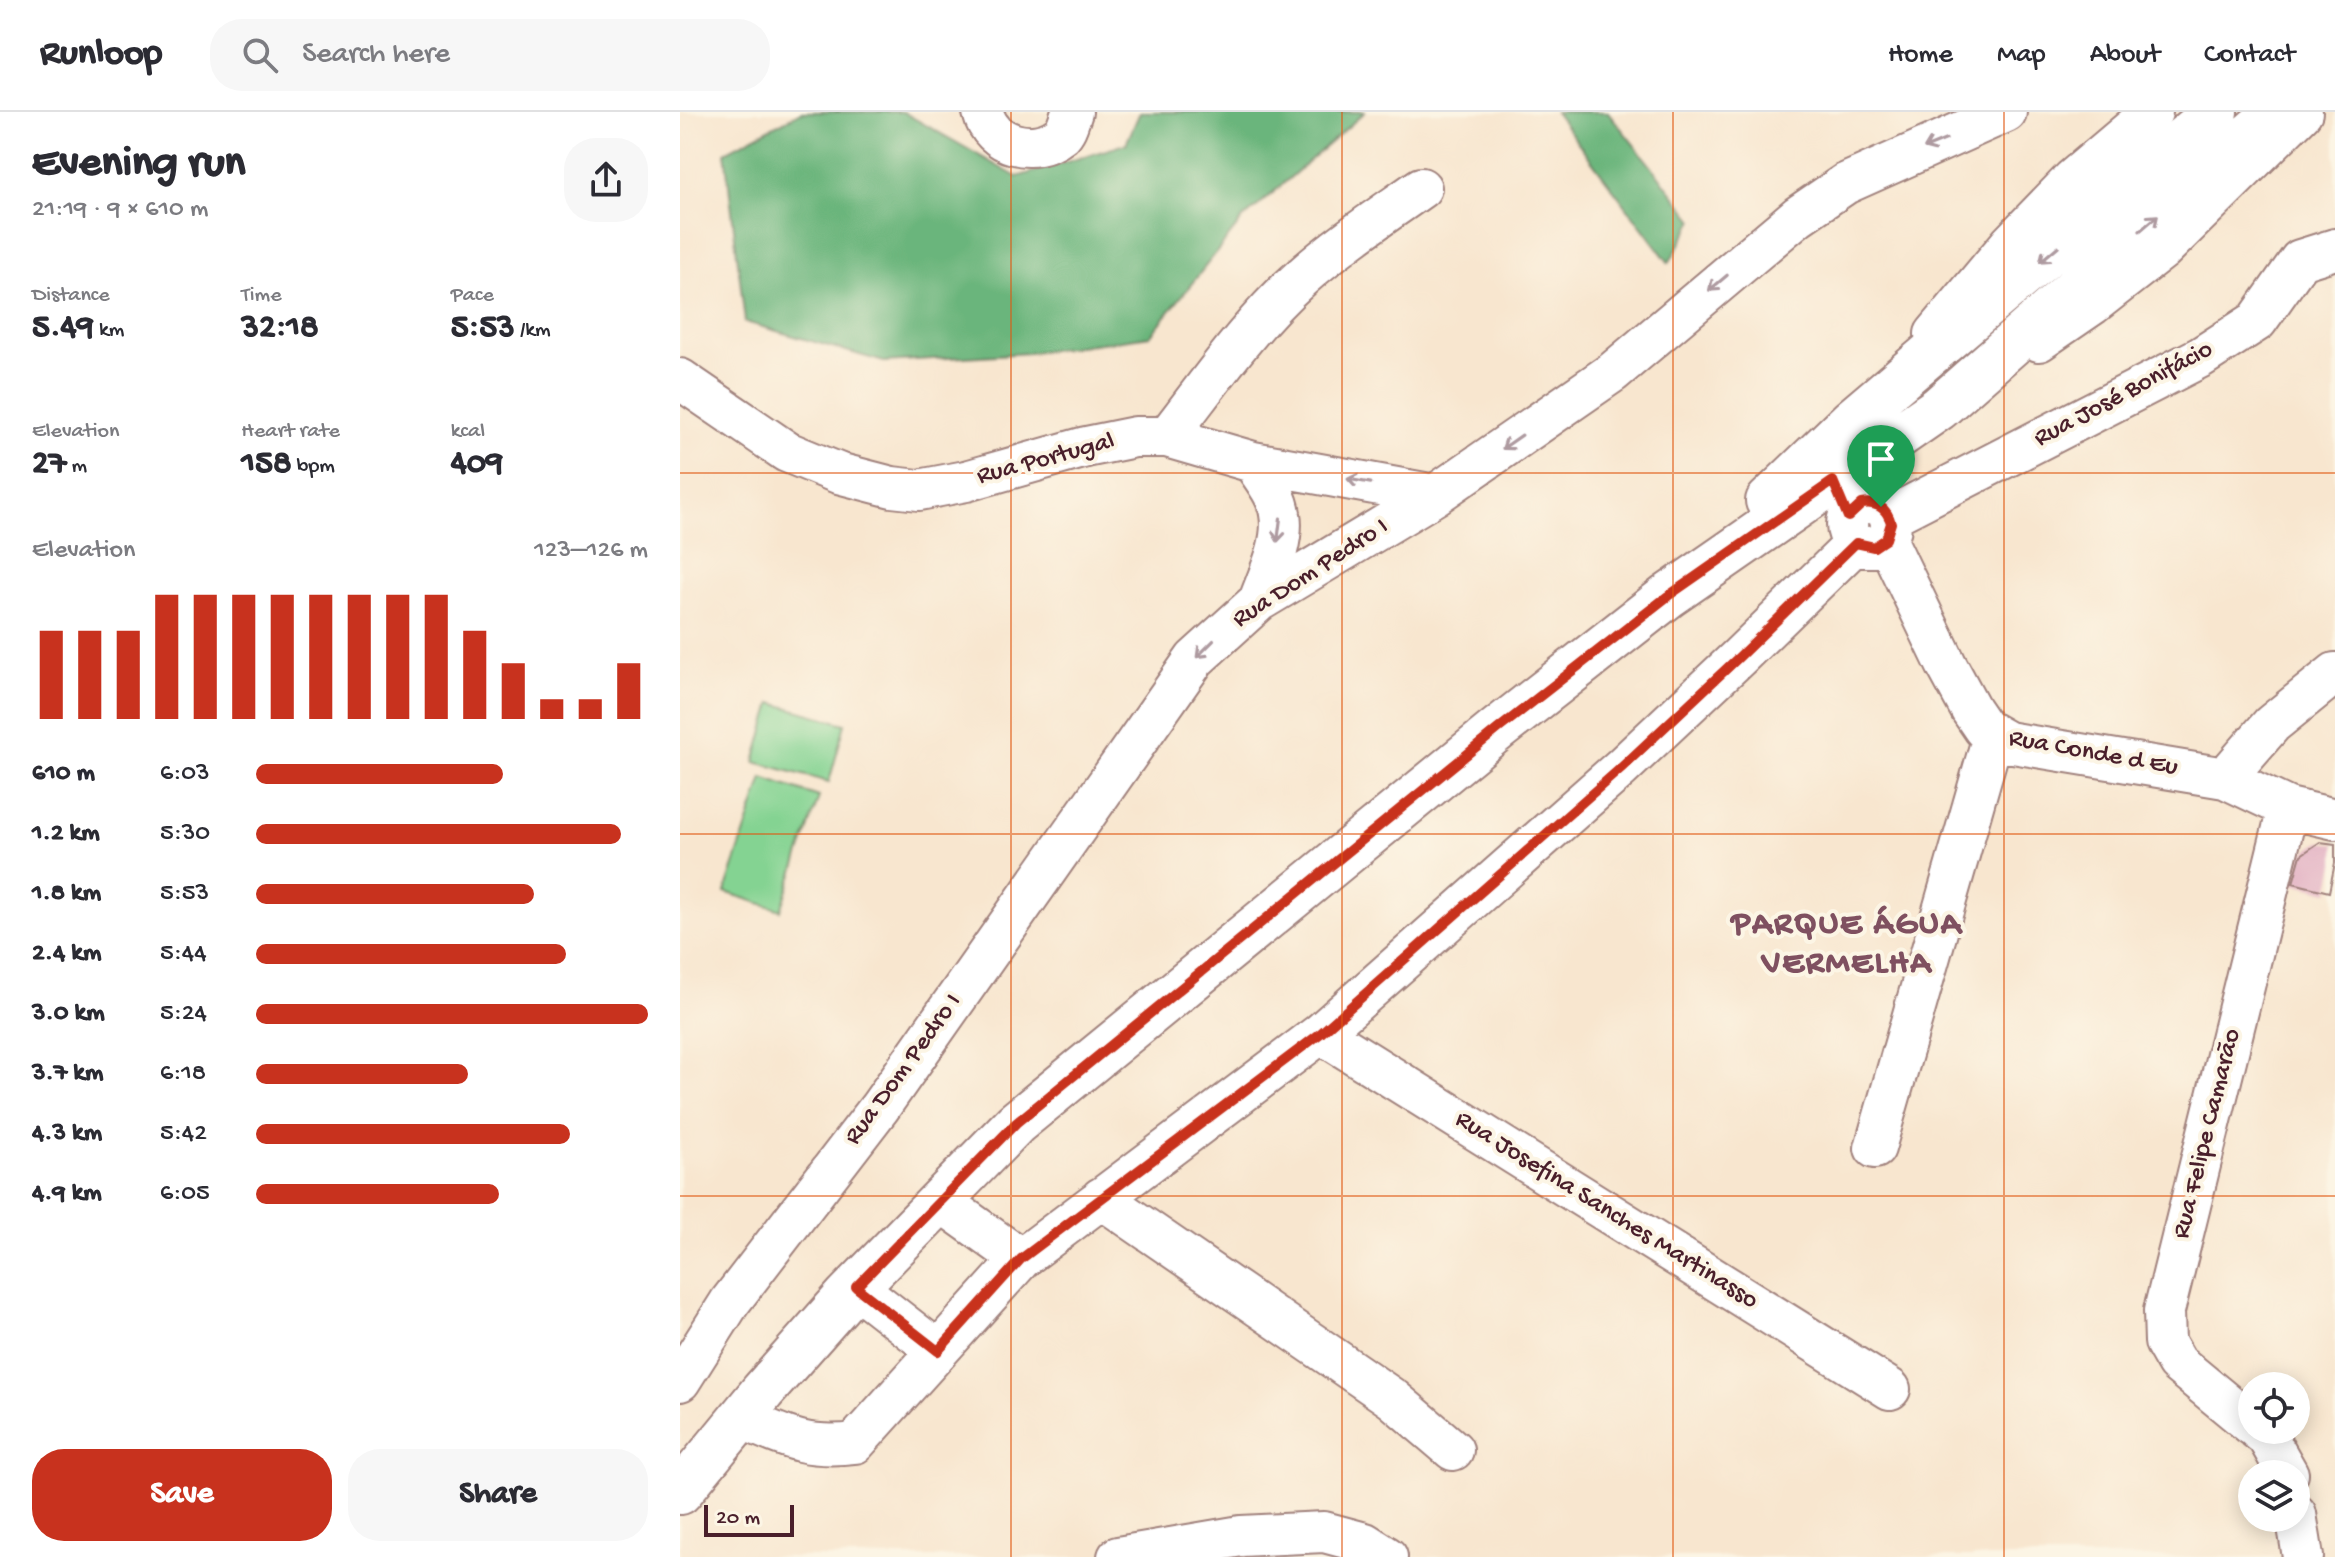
<!DOCTYPE html>
<meta charset="utf-8">
<style>
body{margin:0;font-family:"Gochi Hand",sans-serif;background:#f7f7f7;color:#2b2b33;height:100vh;display:flex;flex-direction:column;font-size:30px;white-space:nowrap}
*{box-sizing:border-box;margin:0}
p{font-size:26px;color:#7c7c81}
.icon{flex:none;width:44px;height:44px;fill:none;stroke:currentColor;stroke-width:2;stroke-linecap:round;stroke-linejoin:round}
.map{position:relative;flex:1;overflow:hidden}
.panel{display:flex;flex-direction:column;background:#fff;width:680px}
.panel>*{flex:none}
.controls{position:absolute;left:1558px;top:1260px;display:grid;gap:16px}
.controls a{display:grid;place-items:center;width:72px;height:72px;border-radius:50%;background:#fff;box-shadow:0 4px 20px #0003;font-size:40px}
.scale{position:absolute;left:24px;bottom:20px;width:90px;box-sizing:border-box;padding-left:8px;border:4px solid #4a1f2b;border-top:0;font-size:22px;line-height:28px;white-space:nowrap;color:#4a1f2b;-webkit-text-stroke:6px #fcf5e5;paint-order:stroke}
.pin{position:absolute;display:grid;place-items:center;width:68px;height:68px;color:#fff;margin:-82px -34px;border-radius:50% 50% 50% 0;rotate:-45deg;box-shadow:0 0 8px #0007}
.pin .icon{rotate:45deg}
.round{display:grid;place-items:center;flex:none;width:84px;height:84px;border-radius:32px;background:#f7f7f7}
.head{display:flex;align-items:center;justify-content:space-between;height:136px;padding:0 32px}
h1{font-size:44px;font-weight:700;line-height:60px}
.stats{display:grid;grid-template-columns:repeat(3,1fr);gap:12px;height:136px;padding:8px 32px}
.stats div{display:grid;align-content:center}
.stats b{font-size:34px;font-weight:700}
.stats small{font-size:22px;font-weight:400}
.stats p{font-size:22px}
.chart{height:224px;padding:16px 32px}
.chart p{display:flex;justify-content:space-between}
.chart svg{width:100%;height:144px;margin-top:8px;stroke:#c8321e;stroke-width:6}
.button{display:flex;gap:16px;margin-top:auto;padding:16px 32px}
.button a{flex:1;height:92px;border-radius:32px;background:#c8321e;color:#fff;font-size:32px;font-weight:700;line-height:92px;text-align:center}
.button a+a{background:#f7f7f7;color:#2b2b33}
ul{padding:0 32px;list-style:none;font-size:26px}
li{display:grid;grid-template-columns:128px 96px 1fr;align-items:center;height:60px}
li i{height:20px;border-radius:10px;background:#c8321e}
header{display:flex;align-items:center;gap:48px;box-sizing:border-box;height:112px;padding:0 40px;background:#fff;border-bottom:2px solid #e1e1e2}
header strong{font-size:38px}
nav{display:flex;gap:44px;margin-inline-start:auto;font-size:28px}
.search{width:560px;height:72px;background:#f7f7f7;display:flex;align-items:center;gap:20px;box-sizing:border-box;padding:0 28px;border-radius:32px;color:#7c7c81;font-size:30px}
main{display:flex;flex:1;min-height:0}
.map>svg:first-child{display:block}
.green{fill:#84d392;stroke:#67795e;stroke-width:2}
.forest{fill:#6bb57c;stroke:#5a6a54;stroke-width:2}
.building{fill:#e1acc1}
.lines{fill:none;stroke-linecap:round;stroke-linejoin:round}
.minor-casing{stroke:#a1827d;stroke-width:44}
.major-casing{stroke:#a1827d;stroke-width:48}
.minor{stroke:#fff;stroke-width:40}
.major{stroke:#fff;stroke-width:44}
.oneway{stroke:#ae9aa0}
.route-casing{stroke:#fff;stroke-width:16}
.route{stroke:#c8321e;stroke-width:10}
.grid{fill:none;stroke:#e0560e;stroke-width:2;stroke-opacity:0.55}
.labels{text-anchor:middle;dominant-baseline:central;stroke-width:8;stroke-linejoin:round;paint-order:stroke}
.street-label{font-size:26px;fill:#4a1f2b;stroke:#fcf5e5}
.district-label{font-size:34px;font-weight:bold;letter-spacing:2px;fill:#7f5060;stroke:#fcf5e5}
</style>
<header>
<strong>Runloop</strong>
<div class="search"><svg class="icon" aria-label="search" viewBox="0 0 24 24"><circle cx="10" cy="10" r="6"/><path d="M15 15l6 6"/></svg>Search here</div>
<nav><a>Home</a><a>Map</a><a>About</a><a>Contact</a></nav>
</header>
<main>
<section class="panel">
<div class="head"><div><h1>Evening run</h1><p>21:19 · 9 × 610 m</p></div><a class="round"><svg class="icon" aria-label="share" viewBox="0 0 24 24"><path d="M12 15V3M7 8l5-5 5 5M5 13v7h14v-7"/></svg></a></div>
<div class="stats">
<div><p>Distance</p><b>5.49<small> km</small></b></div>
<div><p>Time</p><b>32:18</b></div>
<div><p>Pace</p><b>5:53<small> /km</small></b></div>
</div>
<div class="stats">
<div><p>Elevation</p><b>27<small> m</small></b></div>
<div><p>Heart rate</p><b>158<small> bpm</small></b></div>
<div><p>kcal</p><b>409</b></div>
</div>
<div class="chart"><p><span>Elevation</span>123–126 m</p>
<svg viewBox="0 0 160 44" preserveAspectRatio="none"><path d="M5 44V17M15 44V17M25 44V17M35 44V6M45 44V6M55 44V6M65 44V6M75 44V6M85 44V6M95 44V6M105 44V6M115 44V17M125 44V27M135 44V38M145 44V38M155 44V27"/></svg>
</div>
<ul>
<li><b>610 m</b>6:03<i style="width:63%"></i></li>
<li><b>1.2 km</b>5:30<i style="width:93%"></i></li>
<li><b>1.8 km</b>5:53<i style="width:71%"></i></li>
<li><b>2.4 km</b>5:44<i style="width:79%"></i></li>
<li><b>3.0 km</b>5:24<i style="width:100%"></i></li>
<li><b>3.7 km</b>6:18<i style="width:54%"></i></li>
<li><b>4.3 km</b>5:42<i style="width:80%"></i></li>
<li><b>4.9 km</b>6:05<i style="width:62%"></i></li>
</ul>
<div class="button"><a>Save</a><a>Share</a></div>
</section>
<div class="map">
<svg width="1655" height="1445" viewBox="0 0 1655 1445">
<rect width="100%" height="100%" fill="#fcf5e5"/>
<filter id="ink" filterUnits="userSpaceOnUse"><feTurbulence type="fractalNoise" baseFrequency=".0125" numOctaves="2"/><feDisplacementMap in="SourceGraphic" scale="16" xChannelSelector="R" yChannelSelector="G"/><feConvolveMatrix kernelMatrix="1 2 1 2 8 2 1 2 1" color-interpolation-filters="sRGB"/></filter>
<filter id="wash" filterUnits="userSpaceOnUse"><feTurbulence type="fractalNoise" baseFrequency=".006" numOctaves="4" result="noise"/><feDisplacementMap in="SourceGraphic" scale="32" xChannelSelector="R" yChannelSelector="G"/><feGaussianBlur stdDeviation="1.8" result="paint"/><feColorMatrix in="noise" values="0 0 0 0 0 0 0 0 0 0 0 0 0 0 0 0 0 1.4 0 .05"/><feComposite in="paint" operator="in"/></filter>
<g filter="url(#wash)">
<rect width="100%" height="100%" fill="#f8e6cf"/>
<path class="green" d="M92,591L165,612L149,670L75,650Z
M83,666L139,685L101,798L45,780Z"/>
<path class="forest" d="M121,0H223L337,65L446,32L460,0H685L563,107L470,224L349,241L204,250L65,210L45,40Z
M875,0H928L1014,108L989,151Z"/>
<g id="blocks">
<path class="building" d="M1640,730L1655,732V751L1649,780L1613,771L1621,743Z"/>
</g>
</g>
<g filter="url(#ink)">
<use href="#blocks" fill-opacity="0" stroke="#a1827d" stroke-width="2"/>
<g class="lines">
<g class="minor-casing">
<path id="minor" d="M303,0C311,34 354,44 381,23C387,18 389,7 392,0
M1255,222L1330,132L1393,67L1472,0
M1359,229L1413,192L1482,138L1622,0
M0,267L107,340L158,361L212,375L239,378L286,369L406,335L455,325H487L573,350L755,383
M487,325C529,271 570,211 622,165C659,132 700,105 741,76
M573,350C583,366 598,383 600,402C605,430 588,464 579,489
M1167 413a22 22 0 1 1 44 0a22 22 0 1 1-44 0Z
M1209,405L1521,245L1577,209L1620,148L1655,137
M1206,427L1266,552L1291,598L1304,617L1327,630L1545,666L1608,696L1655,707
M1545,666L1592,612L1655,561
M641,921L1210,1277
M1195,1036L1313,624
M421,1086L713,1287L773,1338
M260,1089L341,1147
M176,1175L258,1239
M0,1269L50,1190L200,995L515,547L579,489L755,383L933,260L1118,104L1165,72L1326,0
M61,1306C105,1325 125,1337 175,1331L341,1147L641,921L941,656L1059,545L1176,431
M1572,1313L1497,1251L1485,1230L1484,1199L1608,696
M1578,1318L1587,1325L1608,1362
M1616,1402L1623,1445
M438,1445L561,1424L644,1420L685,1431L707,1445"/>
</g>
<g class="major-casing">
<path id="major" d="M1088,389L1171,309L1535,0
M0,1380L83,1279L167,1184L336,1011L818,617L988,484L1259,296L1596,0"/>
</g>
<use href="#minor" class="minor"/>
<use href="#major" class="major"/>
</g>
<defs><path id="oneway-shaft" d="M-6 0H5M1.5-3L5.5 0L1.5 3" fill="none" stroke-width="1.6" stroke-linecap="round" stroke-linejoin="round" transform="scale(2)"/></defs>
<g class="oneway">
<use href="#oneway-shaft" transform="translate(1255 32) rotate(158)"/>
<use href="#oneway-shaft" transform="translate(1469 111) rotate(-41)"/>
<use href="#oneway-shaft" transform="translate(1369 142) rotate(140)"/>
<use href="#oneway-shaft" transform="translate(1038 171) rotate(140)"/>
<use href="#oneway-shaft" transform="translate(832 330) rotate(145)"/>
<use href="#oneway-shaft" transform="translate(679 369) rotate(-170)"/>
<use href="#oneway-shaft" transform="translate(599 418) rotate(97)"/>
<use href="#oneway-shaft" transform="translate(525 537) rotate(135)"/>
</g>
</g>
<g class="lines" filter="url(#ink)">
<g class="route-casing">
<path id="route" d="M1153,369L1168,405L1182,392C1198,389 1207,397 1211,411L1206,427L1194,435L1176,431L1059,545L941,656L641,921L341,1147L258,1239L176,1175L336,1011L818,617L988,484Z"/>
</g>
<use href="#route" class="route"/>
</g>
<path class="grid" d="M331,0V1445M662,0V1445M993,0V1445M1324,0V1445M0,361H1655M0,722H1655M0,1084H1655"/>
<g class="labels">
<g class="street-label">
<text transform="translate(1444 283) rotate(-28)">Rua José Bonifácio</text>
<text transform="translate(366 348) rotate(-15)">Rua Portugal</text>
<text transform="translate(631 462) rotate(-33)">Rua Dom Pedro I</text>
<text transform="translate(1413 642) rotate(10)">Rua Conde d Eu</text>
<text transform="translate(224 958) rotate(-54)">Rua Dom Pedro I</text>
<text transform="translate(1528 1022) rotate(-76)">Rua Felipe Camarão</text>
<text transform="translate(926 1099) rotate(32)">Rua Josefina Sanches Martinasso</text>
</g>
<g class="district-label">
<text x="1167" y="814">PARQUE ÁGUA<tspan x="1167" dy="39">VERMELHA</tspan></text>
</g>
</g>
</svg>
<div class="controls">
<a><svg class="icon" aria-label="locate" viewBox="0 0 24 24"><circle cx="12" cy="12" r="6"/><path d="M12 2v4M12 18v4M2 12h4M18 12h4"/></svg></a>
<a><svg class="icon" aria-label="layers" viewBox="0 0 24 24"><path d="M12 4l9 5-9 5-9-5zM3 14l9 5 9-5"/></svg></a>
</div>
<div class="scale">20 m</div>
<div class="pin" style="left:1201px;top:395px;background:#1e9e55"><svg class="icon" aria-label="arrive" viewBox="0 0 24 24"><path d="M6 21V4h12l-3 4 3 4H6"/></svg></div>
</div>
</main>
